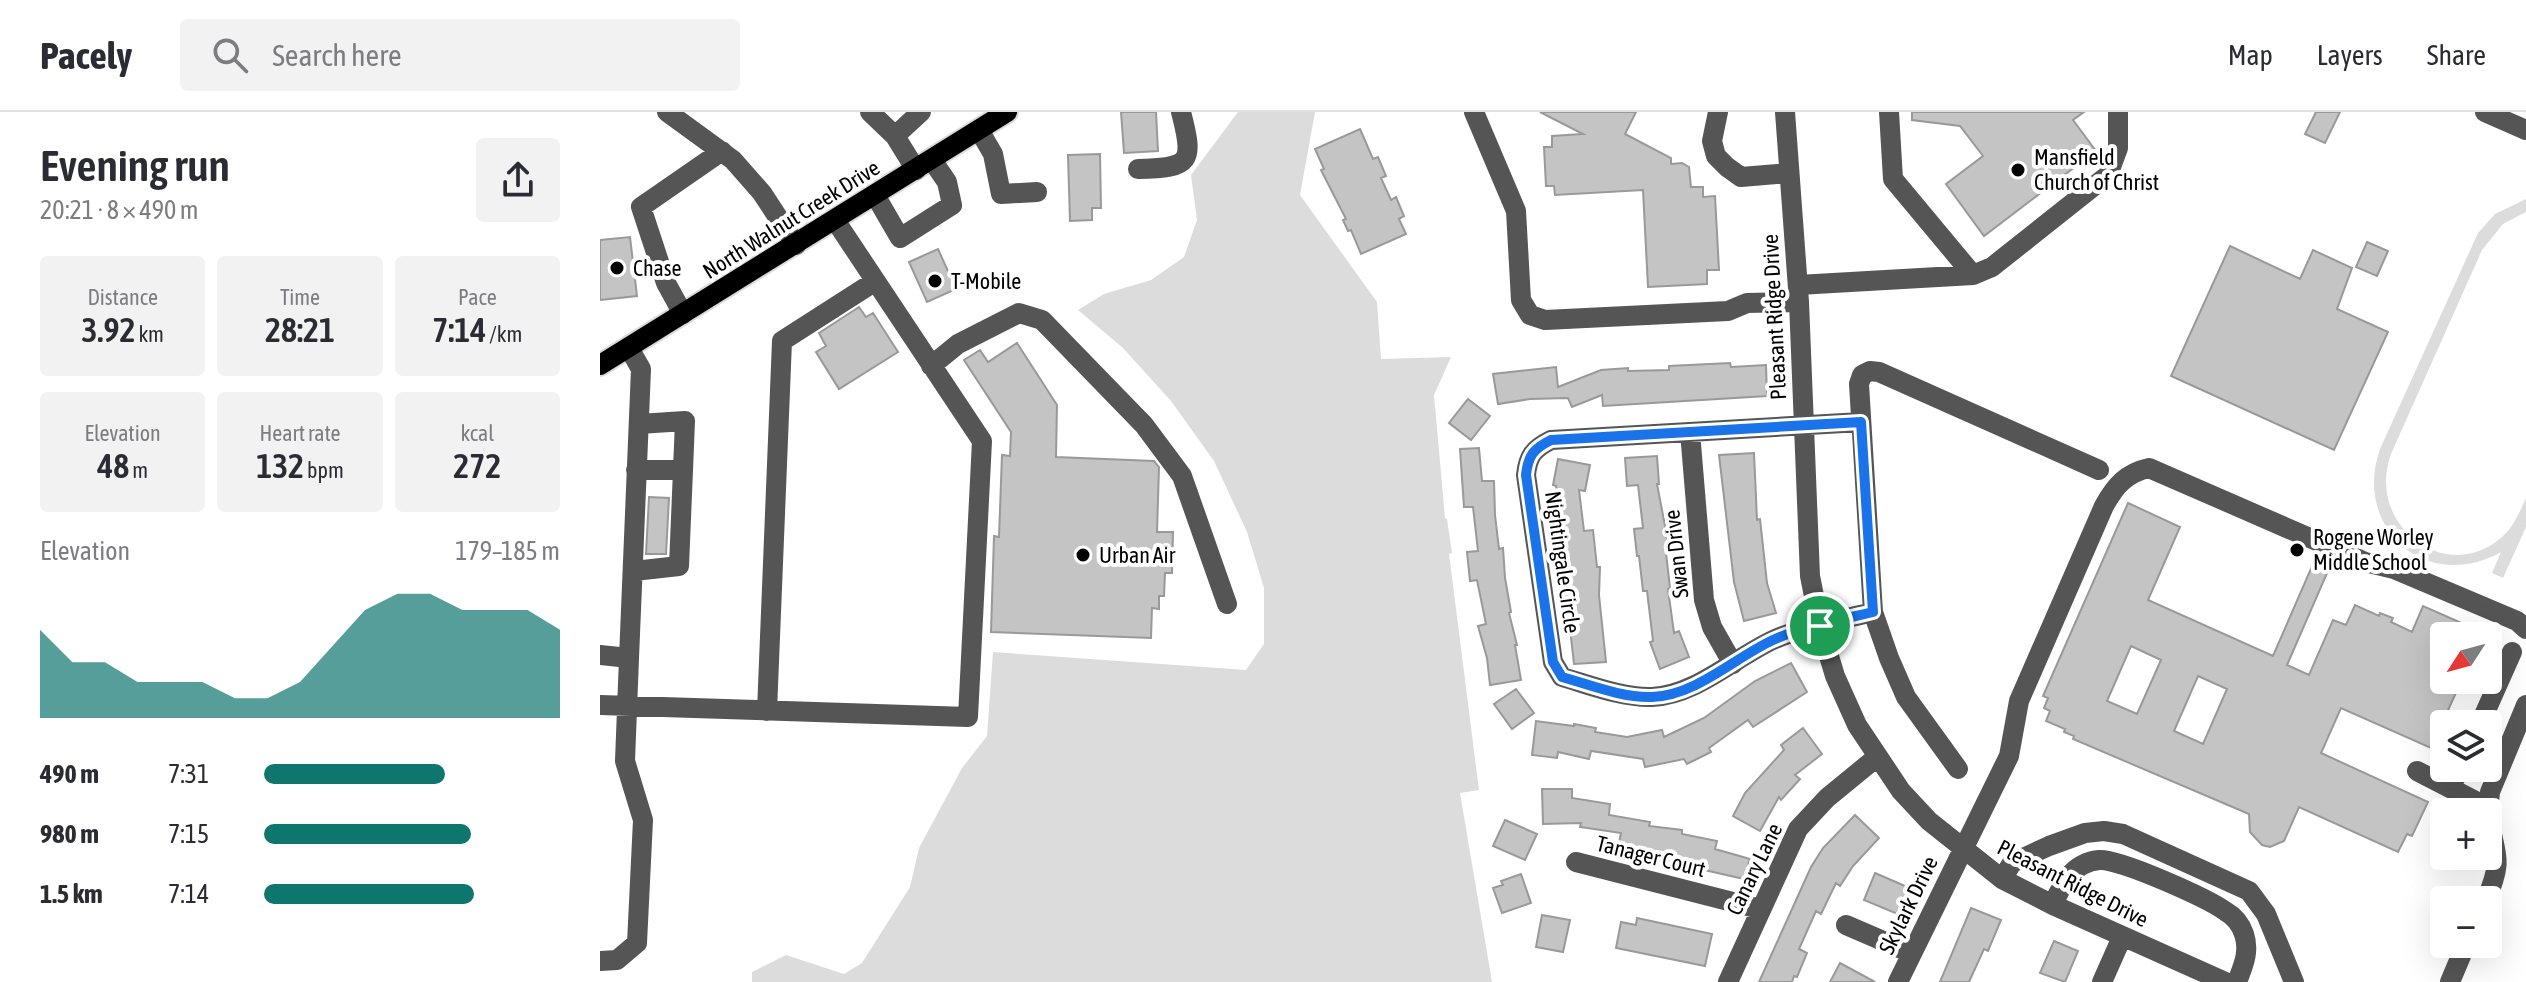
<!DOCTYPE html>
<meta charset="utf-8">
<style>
body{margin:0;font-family:"Asap Condensed",sans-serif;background:#f2f2f3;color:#2b2b33;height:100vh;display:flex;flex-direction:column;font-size:30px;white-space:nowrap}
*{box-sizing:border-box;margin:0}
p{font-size:26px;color:#7c7c81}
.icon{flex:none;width:44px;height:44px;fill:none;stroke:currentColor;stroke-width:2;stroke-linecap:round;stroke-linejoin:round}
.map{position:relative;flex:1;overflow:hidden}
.side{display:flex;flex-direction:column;background:#fff;width:600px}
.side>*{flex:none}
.needle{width:52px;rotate:234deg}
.fabs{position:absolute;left:1830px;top:510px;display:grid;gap:16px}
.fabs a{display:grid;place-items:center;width:72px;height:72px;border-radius:8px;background:#fff;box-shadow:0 8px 32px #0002;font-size:40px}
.pin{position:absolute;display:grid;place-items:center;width:68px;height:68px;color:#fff;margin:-34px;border:4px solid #fff;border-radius:50%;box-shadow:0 2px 8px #0007}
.round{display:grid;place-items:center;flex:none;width:84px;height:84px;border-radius:8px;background:#f2f2f3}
.summary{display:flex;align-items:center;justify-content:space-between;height:136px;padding:0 40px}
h1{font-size:44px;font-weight:600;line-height:60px}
.stats{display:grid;grid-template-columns:repeat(3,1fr);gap:12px;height:136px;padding:8px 40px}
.stats div{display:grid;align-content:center;border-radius:8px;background:#f2f2f3;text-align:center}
.stats b{font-size:34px;font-weight:600}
.stats small{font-size:22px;font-weight:400}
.stats p{font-size:22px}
.chart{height:224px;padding:16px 40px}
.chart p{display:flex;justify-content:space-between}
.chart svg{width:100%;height:144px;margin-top:8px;fill:#0f766e;opacity:.7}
ul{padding:0 40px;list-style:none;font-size:26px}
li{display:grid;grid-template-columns:128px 96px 1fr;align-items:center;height:60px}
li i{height:20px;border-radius:10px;background:#0f766e}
header{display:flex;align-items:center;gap:48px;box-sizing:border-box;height:112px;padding:0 40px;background:#fff;border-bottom:2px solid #e1e1e2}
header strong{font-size:38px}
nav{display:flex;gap:44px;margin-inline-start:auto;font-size:28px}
.search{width:560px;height:72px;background:#f2f2f3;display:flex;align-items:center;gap:20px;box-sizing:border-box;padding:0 28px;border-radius:8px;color:#7c7c81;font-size:30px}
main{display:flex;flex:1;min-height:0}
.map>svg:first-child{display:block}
.green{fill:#dcdcdc}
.building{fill:#c4c4c4;stroke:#999;stroke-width:2;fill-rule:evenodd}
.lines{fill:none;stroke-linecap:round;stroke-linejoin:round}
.major-casing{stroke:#dbdbdb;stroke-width:24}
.minor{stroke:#555;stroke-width:20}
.major{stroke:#000;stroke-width:20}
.route-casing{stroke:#fff;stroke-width:16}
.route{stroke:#1a73e8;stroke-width:10}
.poi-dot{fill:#000;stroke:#fff;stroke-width:3}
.labels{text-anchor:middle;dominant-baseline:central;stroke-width:8;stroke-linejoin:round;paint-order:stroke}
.poi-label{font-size:22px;fill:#000;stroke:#fff;text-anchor:start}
.street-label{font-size:22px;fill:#000;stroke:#fff}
</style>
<header>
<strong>Pacely</strong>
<div class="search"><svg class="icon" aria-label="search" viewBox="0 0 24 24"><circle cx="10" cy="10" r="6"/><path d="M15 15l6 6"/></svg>Search here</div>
<nav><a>Map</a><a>Layers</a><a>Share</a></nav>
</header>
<main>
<section class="side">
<div class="summary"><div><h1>Evening run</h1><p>20:21 · 8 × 490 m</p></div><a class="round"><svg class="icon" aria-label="share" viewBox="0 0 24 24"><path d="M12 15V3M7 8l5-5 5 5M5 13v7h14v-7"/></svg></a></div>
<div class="stats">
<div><p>Distance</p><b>3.92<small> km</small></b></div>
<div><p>Time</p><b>28:21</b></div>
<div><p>Pace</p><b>7:14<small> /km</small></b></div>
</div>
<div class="stats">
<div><p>Elevation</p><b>48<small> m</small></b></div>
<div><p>Heart rate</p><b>132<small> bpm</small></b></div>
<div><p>kcal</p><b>272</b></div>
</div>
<div class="chart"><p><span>Elevation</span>179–185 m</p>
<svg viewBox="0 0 160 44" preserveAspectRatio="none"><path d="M0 44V17L10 27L20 27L30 33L40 33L50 33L60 38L70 38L80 33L90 22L100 11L110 6L120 6L130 11L140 11L150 11L160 17V44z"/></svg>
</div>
<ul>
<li><b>490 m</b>7:31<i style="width:61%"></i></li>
<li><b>980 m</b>7:15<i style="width:70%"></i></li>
<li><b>1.5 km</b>7:14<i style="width:71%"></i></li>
</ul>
</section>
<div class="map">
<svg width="1926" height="870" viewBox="0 0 1926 870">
<rect width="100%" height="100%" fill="#fff"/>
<path class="green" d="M638,0H715L700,83L777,190L781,247L851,245L834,283L845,406L847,407L852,441L849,442L879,678L860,681L892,870H152V860L186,843L244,862L262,851L310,775L319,736L362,656L387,624L393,540L646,558L664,532V476L647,420L614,349L571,289L523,236L478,198L504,182L551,168L584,145L597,108L591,63Z
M1926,87V100L1903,112L1882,138L1791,342C1764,416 1853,479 1908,419C1916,409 1921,397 1926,386V415L1903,466L1892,461L1901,440C1827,482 1752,416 1780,337L1878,121L1895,102Z"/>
<path class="building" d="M521,0H556L558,39L524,41Z
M940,0H1036L1025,22L1071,46V52L1082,51L1089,55L1091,75H1103V85L1115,84L1119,158H1107V172L1048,175L1043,78L955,83L954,74H946L944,35H952V24L983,22Z
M1312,0H1484L1473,8L1496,39L1384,124L1346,72L1383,44L1360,14L1312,8Z
M1716,0H1740L1725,31L1705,22Z
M760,17L773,47L778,45L786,64L781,66L791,88L796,85L804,104L799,107L806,122L761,142L751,118L748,119L743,108L746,107L721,58L724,57L715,37Z
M500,42L501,96H492V108L470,109L468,43Z
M30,125L37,184L0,188V128Z
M1767,130L1788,139L1777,164L1756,155Z
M1630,134L1700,167L1713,138L1752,156L1737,197L1788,220L1734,338L1571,264Z
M338,137L356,177L327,190L309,150Z
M259,195L266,205L273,201L298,240L239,277L216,240L226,234L219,221Z
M417,231L457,293L456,345L554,349L559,355L557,420H573L572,461H565L564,484H559V497L552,496L551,526L391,520L394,424L399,425L402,343L410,344L411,320L364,248L380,238L388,250Z
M1130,251L1131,255L1166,253L1167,284L1003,294L1002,283L972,295L968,286L930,287L898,292L893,262L956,255L958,275L1001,258L1028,256V259L1069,258V254Z
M868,287L890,304L871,328L849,311Z
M879,336L882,369H894L895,403L899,437L903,436L905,466L911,500L909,501L917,533H915L921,568L890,573L887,546L878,514L886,512L877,468L870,469L867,440L878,439L873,395H864L860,337Z
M1154,341L1157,408L1160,407L1167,471L1176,501L1144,509L1134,470L1119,343Z
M1057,344L1059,372H1057L1070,440L1066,441L1070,476L1068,477L1074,521L1079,519L1089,545L1060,557L1050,530L1053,529L1047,479H1043L1039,444H1037L1034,417L1043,416L1038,373L1027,374L1025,346Z
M958,347L990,353L985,379L979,378L984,419L993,418L997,455H1000L999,483L1006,550L974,552L966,481V448H964L956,374L953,373Z
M49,385L69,386L66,442H46Z
M1528,391L1580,415L1548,488L1673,544L1716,445L1731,452L1687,553L1709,563L1733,508L1746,513L1755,493L1779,504L1780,501L1793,506L1791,510L1812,520L1823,494L1891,524H1844V568H1852L1859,574L1831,636L1741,596L1721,641L1828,690L1812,724L1807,722L1798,740L1699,695L1684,729L1670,735L1662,733L1650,720L1649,702L1473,627L1474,624L1464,620L1465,617L1446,609L1450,599L1444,596L1448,586L1443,584ZM1531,534L1561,548L1537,602L1507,589ZM1598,564L1627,577L1603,632L1574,619Z
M1191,551L1207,580L1153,615L1148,608L1109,636L1111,640L1087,652L1084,647L1045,655L1043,647L991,639L989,647L958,640L957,646L932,643L936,609L974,614V612L996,616L995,620L1027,625L1062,618L1064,625L1104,606L1155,569Z
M916,577L934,601L912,617L894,592Z
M1203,616L1222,642L1195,663L1200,667L1181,688L1179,685L1160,719L1133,704L1145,681L1184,638L1181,633Z
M942,677H972V686L1010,692L1009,703L1050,710L1049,714L1082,718V722L1117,729L1115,737L1150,747L1144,767L1087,754L1088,752L1055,748V742L1018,736L1021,721L980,715L981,711L943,712Z
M1255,703L1279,726L1253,754L1240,774L1236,771L1221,802L1216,799L1199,837L1207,841L1197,865L1194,864L1192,870H1159L1211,755L1223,736Z
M905,708L937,722L925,748L893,734Z
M1275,761L1312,777L1300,803L1264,788Z
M921,762L931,791L902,801L893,776L903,773L901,769Z
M1371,796L1401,808L1388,839L1384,837L1369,870H1340Z
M942,803L970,808L963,840L936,835Z
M1037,806L1112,822L1105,854L1016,836L1021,810L1036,813Z
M1454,829L1478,839L1465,870L1440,861Z
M1240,851L1275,870H1230Z"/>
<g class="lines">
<g class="major-casing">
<path id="major" d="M0,253L407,0"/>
</g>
<path class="minor" d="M67,0L133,48L162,81L196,133
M270,0L295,24L316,58
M874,0L916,99L921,188L930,203L945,208L1128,199L1147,191L1199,190
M1118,0L1112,29L1116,44L1127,55L1141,65L1188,61
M1185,0L1199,190L1210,464L1220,514L1235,564L1257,613L1301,679L1329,709L1402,767L1453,793L1625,870
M1289,0L1293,67L1373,163
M1885,0L1926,18
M379,18L393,42L401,82L437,80
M295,24L321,0
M538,57C592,56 594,50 581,0
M275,83L300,126L352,93L347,70L332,48
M1198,173L1373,163L1392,155L1508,63L1518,36V0
M83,202L66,171L41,95L122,39
M331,254L358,232L419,201L442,208L544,313L582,364L627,492
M1261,310L951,328C933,337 928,344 926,363L953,550L962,565C990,573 1023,586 1052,585C1096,583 1134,546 1173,528C1204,514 1240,508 1273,500
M39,312L85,309L83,358
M1090,320L1104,488L1112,515L1133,552
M34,459L79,454L83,358H36
M0,543L29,546L41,257L29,236
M0,593L368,605L382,329L235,108
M167,599L182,229L274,170
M1880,612L1912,540
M1358,657L1306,585L1289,546L1273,500L1259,272L1262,263L1270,259L1279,260L1499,358
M1817,659L1887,695
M1851,675L1860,656
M1888,700L1890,680L1926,593
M976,750L1160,797
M1402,767L1412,751L1449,734L1485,721L1504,719L1523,722L1649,779L1666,802L1694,870
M1886,788C1905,744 1894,744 1888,701
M1453,793C1462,772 1472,751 1499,748C1518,746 1607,786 1625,799C1634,804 1641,813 1644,822C1650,840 1643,854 1637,870
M1246,813L1311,841
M0,849L17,848L37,831L43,708L25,649L29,546
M1128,870L1198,717L1227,686L1277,645
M1298,870L1409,644L1419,589L1504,394C1515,374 1526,361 1549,356L1765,450L1794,457L1917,509L1926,517
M1502,870L1522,825
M1850,870L1866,832"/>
<use href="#major" class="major"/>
</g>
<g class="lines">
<g class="route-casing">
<path id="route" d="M1261,310L1273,500C1240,508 1204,514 1173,528C1134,546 1097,583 1052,585C1023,586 990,573 962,565L953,550L926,363C928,344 933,337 951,328Z"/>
</g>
<use href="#route" class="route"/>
</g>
<g class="poi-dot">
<circle cx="1418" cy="58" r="8"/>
<circle cx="17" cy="156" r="8"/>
<circle cx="335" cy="169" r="8"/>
<circle cx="1697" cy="438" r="8"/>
<circle cx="483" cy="443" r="8"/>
</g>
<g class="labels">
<g class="poi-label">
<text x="1434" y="45">Mansfield<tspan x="1434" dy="25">Church of Christ</tspan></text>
<text x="33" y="156">Chase</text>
<text x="351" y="169">T-Mobile</text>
<text x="1713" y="425">Rogene Worley<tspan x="1713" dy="25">Middle School</tspan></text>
<text x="499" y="443">Urban Air</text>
</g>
<g class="street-label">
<text transform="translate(191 107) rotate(-32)">North Walnut Creek Drive</text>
<text transform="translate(1174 205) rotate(-93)">Pleasant Ridge Drive</text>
<text transform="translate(1076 442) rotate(-96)">Swan Drive</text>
<text transform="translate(963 450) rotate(82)">Nightingale Circle</text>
<text transform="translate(1051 744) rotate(14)">Tanager Court</text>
<text transform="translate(1154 757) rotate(-64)">Canary Lane</text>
<text transform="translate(1473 771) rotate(27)">Pleasant Ridge Drive</text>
<text transform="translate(1308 793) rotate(-64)">Skylark Drive</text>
</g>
</g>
</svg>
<div class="fabs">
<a><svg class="needle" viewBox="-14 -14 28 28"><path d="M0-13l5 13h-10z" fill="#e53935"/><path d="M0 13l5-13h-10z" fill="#7c7c81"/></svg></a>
<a><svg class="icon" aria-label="layers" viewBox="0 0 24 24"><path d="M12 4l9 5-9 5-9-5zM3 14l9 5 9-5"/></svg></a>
<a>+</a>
<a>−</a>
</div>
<div class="pin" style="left:1220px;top:514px;background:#1e9e55"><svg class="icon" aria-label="arrive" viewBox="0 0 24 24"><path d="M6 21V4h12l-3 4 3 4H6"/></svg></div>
</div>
</main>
